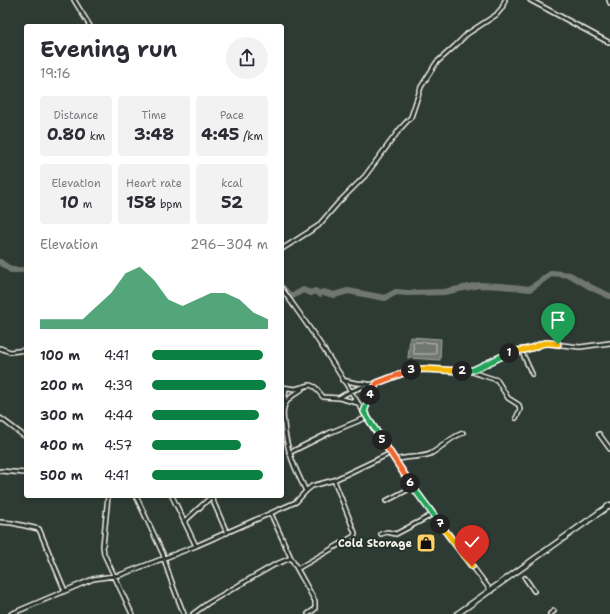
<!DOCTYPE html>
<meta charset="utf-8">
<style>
body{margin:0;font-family:"Shantell Sans",sans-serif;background:#f2f2f3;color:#2b2b33;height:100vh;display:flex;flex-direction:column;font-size:15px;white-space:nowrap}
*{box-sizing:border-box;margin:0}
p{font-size:13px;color:#7c7c81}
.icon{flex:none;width:22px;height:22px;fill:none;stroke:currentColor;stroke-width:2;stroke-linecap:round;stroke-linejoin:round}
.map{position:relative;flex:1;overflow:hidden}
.drawer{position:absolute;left:24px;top:24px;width:260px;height:474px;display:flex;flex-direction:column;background:#fff;border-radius:4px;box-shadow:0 2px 6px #0003}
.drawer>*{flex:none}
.pin{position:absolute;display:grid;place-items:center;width:34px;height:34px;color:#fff;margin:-41px -17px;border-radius:50% 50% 50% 0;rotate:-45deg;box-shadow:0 0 4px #0007}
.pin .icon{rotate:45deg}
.km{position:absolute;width:20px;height:20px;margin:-10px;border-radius:50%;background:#222;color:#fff;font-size:11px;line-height:20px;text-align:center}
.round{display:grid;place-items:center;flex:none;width:42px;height:42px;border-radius:21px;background:#f2f2f3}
.head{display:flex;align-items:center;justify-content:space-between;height:68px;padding:0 16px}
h1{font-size:22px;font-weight:700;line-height:30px}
.figures{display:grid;grid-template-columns:repeat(3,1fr);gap:6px;height:68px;padding:4px 16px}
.figures div{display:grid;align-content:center;border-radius:4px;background:#f2f2f3;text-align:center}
.figures b{font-size:17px;font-weight:700}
.figures small{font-size:11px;font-weight:400}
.figures p{font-size:11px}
.chart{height:112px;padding:8px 16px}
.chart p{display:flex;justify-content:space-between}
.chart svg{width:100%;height:72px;margin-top:4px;fill:#0b8043;opacity:.7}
ul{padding:0 16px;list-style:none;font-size:13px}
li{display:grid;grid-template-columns:64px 48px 1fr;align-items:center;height:30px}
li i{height:10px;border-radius:5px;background:#0b8043}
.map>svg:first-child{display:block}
.water{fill:#6f7770;stroke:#a4a8a0}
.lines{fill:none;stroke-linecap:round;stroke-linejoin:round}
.shore{stroke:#bfc0b8;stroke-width:1}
.river{stroke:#6f7770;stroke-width:6}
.street-casing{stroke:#f4f1e8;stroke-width:6}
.secondary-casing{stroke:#f4f1e8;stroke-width:7}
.street{stroke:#26332d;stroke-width:3}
.secondary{stroke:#26332d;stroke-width:4}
.split-1-casing{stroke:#fff;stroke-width:8}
.split-2-casing{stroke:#fff;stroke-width:8}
.split-3-casing{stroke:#fff;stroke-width:8}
.split-4-casing{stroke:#fff;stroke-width:8}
.split-5-casing{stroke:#fff;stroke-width:8}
.split-6-casing{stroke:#fff;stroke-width:8}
.split-7-casing{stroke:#fff;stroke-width:8}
.split-8-casing{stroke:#fff;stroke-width:8}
.split-1{stroke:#f5b400;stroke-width:5}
.split-2{stroke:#22a559;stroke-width:5}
.split-3{stroke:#f5b400;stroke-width:5}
.split-4{stroke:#f0652b;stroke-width:5}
.split-5{stroke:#22a559;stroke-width:5}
.split-6{stroke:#f0652b;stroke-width:5}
.split-7{stroke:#22a559;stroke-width:5}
.split-8{stroke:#f5b400;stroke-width:5}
.labels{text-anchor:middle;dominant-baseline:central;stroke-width:4;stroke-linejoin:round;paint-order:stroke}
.poi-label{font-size:11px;font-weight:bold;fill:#f4f1e8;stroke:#26332d;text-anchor:end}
</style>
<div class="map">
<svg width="610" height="614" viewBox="0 0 610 614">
<rect width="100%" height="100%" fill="#2e3b34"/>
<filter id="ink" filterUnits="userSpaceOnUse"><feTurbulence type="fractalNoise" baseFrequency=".025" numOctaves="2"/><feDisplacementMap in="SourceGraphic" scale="8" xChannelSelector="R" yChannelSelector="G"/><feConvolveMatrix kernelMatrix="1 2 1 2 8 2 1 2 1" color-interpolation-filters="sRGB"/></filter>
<g filter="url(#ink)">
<path class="water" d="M410,337L441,339L440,360L408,358Z"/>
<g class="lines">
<path class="shore" d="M415,342L436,343V354H414L413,343Z"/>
<path class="river" d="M0,262L11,270H26
M282,287L291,297L303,290L311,293L315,291L320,294L323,292L334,295L348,291L385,298L396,292L408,293L444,292L479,285L502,286L530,289L552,273L570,275L592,288L610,296"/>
<g class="street-casing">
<path id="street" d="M74,0L90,26
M530,0L610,43
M609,0L610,3
M282,249L318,226L338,203L365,176L400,129L411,117L421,87L436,63L455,46L467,34L496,15L502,8L505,0
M282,289C309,326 334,364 358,403
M0,348L10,352L26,350
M521,350L532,374
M469,371L497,380L508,398L519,405L520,410L516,418
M342,380L356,383L368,384
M282,387L295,389L310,385L315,387L323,397L339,398L358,403L413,487L491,591
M302,389C297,393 289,397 286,403C282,409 283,417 284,424C286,449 295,469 306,491
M339,398C349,391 365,385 377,383
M284,406L286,388
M364,412L370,395L377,383L409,371L424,369L462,371L473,370L513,351L528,349L544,343L580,347L610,343
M0,418C8,423 19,433 26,437
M599,434L610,449
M289,453L329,433L368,417
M396,460C407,456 421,458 430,454C442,448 450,437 463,433
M0,471L26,473
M108,496L103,546L104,554L132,614
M136,496L163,554C168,575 176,594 184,614
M172,496L196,546
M211,496L227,533
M386,501L413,487
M271,514L291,558L315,601V609L308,614
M185,521L211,497
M0,522L12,523L39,529L65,591
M381,534L387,532L396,534L428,517L432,513
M297,569L354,536L355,533L334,480
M525,578L534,591
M11,614L93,579L120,575L196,546L296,502L306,491L312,486L334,480L391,453
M193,614L208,603L274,565L291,558
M550,614L554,611"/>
</g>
<g class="secondary-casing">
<path id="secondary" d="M457,614L610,505"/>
</g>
<use href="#street" class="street"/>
<use href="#secondary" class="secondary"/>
</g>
</g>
<g class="lines" filter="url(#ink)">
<g class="split-1-casing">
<path id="split-1" d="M509,353C516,350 522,351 528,349C543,345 540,341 558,344"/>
</g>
<g class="split-2-casing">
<path id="split-2" d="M462,371L473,370L509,353"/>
</g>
<g class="split-3-casing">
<path id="split-3" d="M411,370L424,369L462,371"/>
</g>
<g class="split-4-casing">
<path id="split-4" d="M370,395L377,383L411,370"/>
</g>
<g class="split-5-casing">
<path id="split-5" d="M370,395L364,412L382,440"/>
</g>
<g class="split-6-casing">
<path id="split-6" d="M382,440L410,483"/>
</g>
<g class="split-7-casing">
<path id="split-7" d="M410,483L440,524"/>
</g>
<g class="split-8-casing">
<path id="split-8" d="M440,524L472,566"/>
</g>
<use href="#split-1" class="split-1"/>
<use href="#split-2" class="split-2"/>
<use href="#split-3" class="split-3"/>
<use href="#split-4" class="split-4"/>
<use href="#split-5" class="split-5"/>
<use href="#split-6" class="split-6"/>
<use href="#split-7" class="split-7"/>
<use href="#split-8" class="split-8"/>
</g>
<defs>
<g id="shop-square" transform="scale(1)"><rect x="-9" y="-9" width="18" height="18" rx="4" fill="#ffd166" stroke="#26332d"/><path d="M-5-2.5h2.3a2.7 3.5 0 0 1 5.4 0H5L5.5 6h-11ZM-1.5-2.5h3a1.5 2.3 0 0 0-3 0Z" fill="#111"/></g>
</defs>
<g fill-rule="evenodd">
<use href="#shop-square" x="426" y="543"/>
</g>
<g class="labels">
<g class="poi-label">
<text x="412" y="543">Cold Storage</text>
</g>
</g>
</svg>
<div class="pin" style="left:558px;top:344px;background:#1e9e55"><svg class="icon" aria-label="arrive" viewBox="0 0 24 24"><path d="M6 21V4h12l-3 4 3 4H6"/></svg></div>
<div class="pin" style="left:472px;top:566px;background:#d93025"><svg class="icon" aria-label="check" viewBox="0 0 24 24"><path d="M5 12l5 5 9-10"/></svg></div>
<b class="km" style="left:509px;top:353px">1</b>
<b class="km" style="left:462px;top:371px">2</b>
<b class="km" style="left:411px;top:370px">3</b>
<b class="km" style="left:370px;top:395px">4</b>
<b class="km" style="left:382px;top:440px">5</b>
<b class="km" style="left:410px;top:483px">6</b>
<b class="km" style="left:440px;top:524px">7</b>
<section class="drawer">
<div class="head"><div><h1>Evening run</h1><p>19:16</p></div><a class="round"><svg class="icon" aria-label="share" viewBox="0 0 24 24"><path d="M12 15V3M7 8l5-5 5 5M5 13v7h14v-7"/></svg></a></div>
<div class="figures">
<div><p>Distance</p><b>0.80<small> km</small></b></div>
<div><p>Time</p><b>3:48</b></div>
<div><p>Pace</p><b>4:45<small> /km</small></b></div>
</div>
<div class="figures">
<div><p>Elevation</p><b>10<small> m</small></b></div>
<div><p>Heart rate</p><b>158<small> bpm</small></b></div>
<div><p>kcal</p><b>52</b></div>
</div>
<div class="chart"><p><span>Elevation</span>296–304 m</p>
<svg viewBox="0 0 160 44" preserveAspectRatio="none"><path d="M0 44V38L10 38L20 38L30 38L40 30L50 22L60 10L70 6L80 14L90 26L100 30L110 26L120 22L130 22L140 26L150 34L160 38V44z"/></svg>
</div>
<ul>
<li><b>100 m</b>4:41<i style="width:96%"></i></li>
<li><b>200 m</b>4:39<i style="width:98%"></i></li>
<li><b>300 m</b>4:44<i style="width:92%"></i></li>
<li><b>400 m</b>4:57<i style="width:77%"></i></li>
<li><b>500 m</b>4:41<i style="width:96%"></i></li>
</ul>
</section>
</div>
